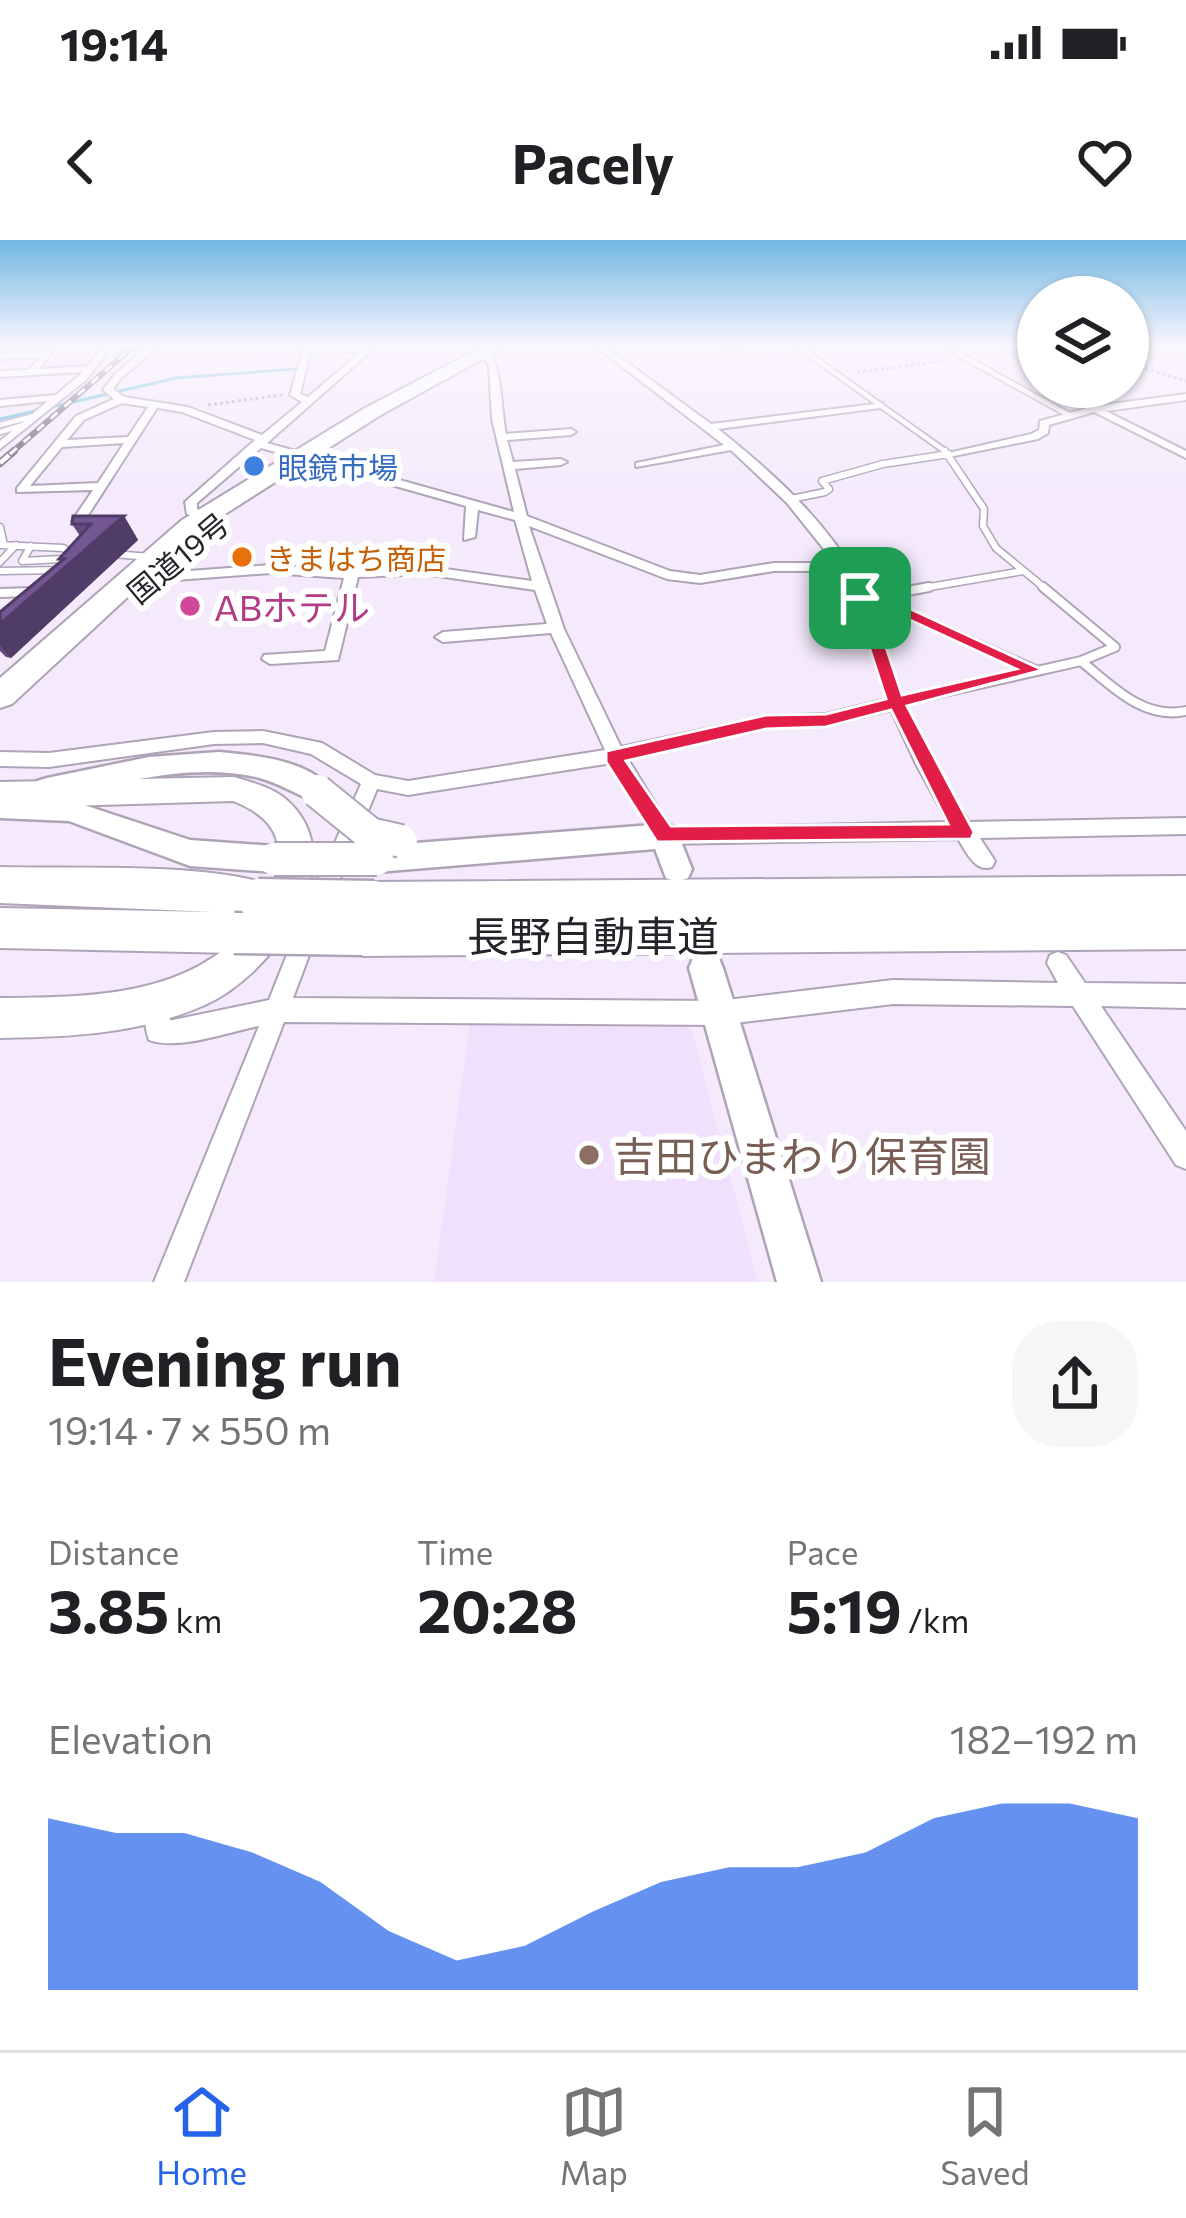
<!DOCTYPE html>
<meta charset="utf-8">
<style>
body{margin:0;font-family:Commissioner,"Noto Sans JP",sans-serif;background:#f6f6f6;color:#202124;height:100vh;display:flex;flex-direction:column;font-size:45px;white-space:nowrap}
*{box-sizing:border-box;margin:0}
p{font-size:39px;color:#757577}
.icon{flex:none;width:66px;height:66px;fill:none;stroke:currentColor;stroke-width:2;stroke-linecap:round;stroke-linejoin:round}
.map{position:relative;height:1042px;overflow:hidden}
.sheet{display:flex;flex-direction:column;background:#fff;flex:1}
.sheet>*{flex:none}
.controls{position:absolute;left:1017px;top:36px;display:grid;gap:24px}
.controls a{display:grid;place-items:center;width:132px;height:132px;border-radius:50%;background:#fff;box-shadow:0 3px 9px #0004;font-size:60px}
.pin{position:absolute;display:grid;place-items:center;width:102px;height:102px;color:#fff;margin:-51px;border-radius:24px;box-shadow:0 6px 18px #0006}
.round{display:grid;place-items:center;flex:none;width:126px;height:126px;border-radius:48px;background:#f6f6f6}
.head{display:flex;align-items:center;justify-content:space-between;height:204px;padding:0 48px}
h1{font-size:66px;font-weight:700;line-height:90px}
.stats{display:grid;grid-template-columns:repeat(3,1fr);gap:18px;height:204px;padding:12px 48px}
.stats div{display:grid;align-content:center}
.stats b{font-size:60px;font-weight:700}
.stats small{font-size:33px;font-weight:400}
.stats p{font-size:33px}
.chart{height:336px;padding:24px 48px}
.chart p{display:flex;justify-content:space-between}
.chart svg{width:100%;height:216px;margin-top:12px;fill:#2563eb;opacity:.7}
.status{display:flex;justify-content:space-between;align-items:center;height:84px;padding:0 60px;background:#fff;direction:ltr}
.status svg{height:33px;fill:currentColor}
header{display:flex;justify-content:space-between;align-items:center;height:156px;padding:0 48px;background:#fff;font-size:54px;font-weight:700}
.tab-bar{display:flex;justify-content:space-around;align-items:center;height:168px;border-top:3px solid #e0e0e0;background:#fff;font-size:33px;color:#757577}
.tab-bar a{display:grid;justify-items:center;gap:6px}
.tab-bar .active{color:#2563eb}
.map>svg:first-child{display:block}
.built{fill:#f0e0fd}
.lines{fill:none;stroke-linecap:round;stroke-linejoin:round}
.stream{stroke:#60bbd9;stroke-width:3}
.lane-far2-casing{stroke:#aea3b7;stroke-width:8}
.lane-far1-casing{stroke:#aea3b7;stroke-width:9}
.lane-casing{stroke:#aea3b7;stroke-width:12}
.street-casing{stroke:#aea3b7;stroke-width:4}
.secondary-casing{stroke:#aea3b7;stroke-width:5}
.primary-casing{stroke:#aea3b7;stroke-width:4}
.highway-casing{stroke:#aea3b7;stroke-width:4}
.path{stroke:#a7a0ae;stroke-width:3;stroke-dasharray:3 3;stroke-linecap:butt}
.lane-far2{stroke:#fff;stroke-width:4.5}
.lane-far1{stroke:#fff;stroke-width:6}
.lane{stroke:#fff;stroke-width:8}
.street{fill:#fff;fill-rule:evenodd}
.secondary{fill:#fff;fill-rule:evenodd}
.primary{fill:#fff;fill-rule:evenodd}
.highway{fill:#fff;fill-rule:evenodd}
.rail-far1-casing{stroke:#706a76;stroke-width:6}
.rail-casing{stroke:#706a76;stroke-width:8}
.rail-far1{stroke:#fff;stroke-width:3;stroke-dasharray:9;stroke-linecap:butt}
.rail{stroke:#fff;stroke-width:4.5;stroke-dasharray:12;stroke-linecap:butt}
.secondary-bridge-casing{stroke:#aea3b7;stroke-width:36;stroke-linecap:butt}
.highway-bridge-casing{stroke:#aea3b7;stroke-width:45;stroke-linecap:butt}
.secondary-bridge{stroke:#fff;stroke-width:32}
.highway-bridge{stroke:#fff;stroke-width:40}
.wall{fill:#634b7e}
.shaded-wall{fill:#503d67}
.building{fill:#735793;stroke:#503d67;stroke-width:3}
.route{fill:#e11d48;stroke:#fff;stroke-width:3;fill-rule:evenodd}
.shop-dot{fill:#3f7fe0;stroke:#fff;stroke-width:4.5}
.food-dot{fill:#e8710a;stroke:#fff;stroke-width:4.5}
.hotel-dot{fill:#d1479c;stroke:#fff;stroke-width:4.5}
.education-dot{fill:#8d6e63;stroke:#fff;stroke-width:4.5}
.labels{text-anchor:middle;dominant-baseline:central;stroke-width:12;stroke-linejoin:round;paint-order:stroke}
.far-shop-label{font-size:30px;fill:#366cbe;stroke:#fff;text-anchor:start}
.far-street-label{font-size:30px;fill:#26222a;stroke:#fff}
.far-food-label{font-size:30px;fill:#c56008;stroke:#fff;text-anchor:start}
.hotel-label{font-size:36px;fill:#b23c85;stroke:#fff;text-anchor:start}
.near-street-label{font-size:42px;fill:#26222a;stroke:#fff}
.near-education-label{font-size:42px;fill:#785e54;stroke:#fff;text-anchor:start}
</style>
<div class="status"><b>19:14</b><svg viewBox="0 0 49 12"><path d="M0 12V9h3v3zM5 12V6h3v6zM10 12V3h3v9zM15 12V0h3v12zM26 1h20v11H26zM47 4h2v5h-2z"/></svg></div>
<header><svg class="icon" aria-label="back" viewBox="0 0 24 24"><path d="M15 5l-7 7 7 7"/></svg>Pacely<svg class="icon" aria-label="heart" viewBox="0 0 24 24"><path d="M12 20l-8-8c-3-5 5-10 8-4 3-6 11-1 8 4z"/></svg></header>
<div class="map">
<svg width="1186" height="1042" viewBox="0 0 1186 1042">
<rect width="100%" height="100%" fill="#f4eafc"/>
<path class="built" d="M682,781L692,791L758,1042H434L470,782Z"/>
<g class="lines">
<path class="stream" d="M0,179L176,138L295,129"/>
<g class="lane-far2-casing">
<path id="lane-far2" d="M721,106H742
M797,106L949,214
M944,106L1069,175
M0,185L34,176
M0,192L26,184"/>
</g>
<g class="lane-far1-casing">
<path id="lane-far1" d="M945,211L984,269L983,286L996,308L1047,350
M791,259L825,252L829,249L822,241L883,224L949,214
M0,287L4,305
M0,305L63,308L78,316
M31,306L22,321L62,319V325
M113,314L150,317
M0,322L16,305
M0,331L61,330
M912,350L1023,331"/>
</g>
<g class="lane-casing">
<path id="lane" d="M0,353L31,352
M875,357L929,347
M873,358L1035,430
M1081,421C1112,446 1143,480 1186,471
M896,463L1081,421L1115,407L1043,347"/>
</g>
<g class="street-casing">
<path id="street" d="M103,106H112L87,139L0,209V201L48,161L0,166V160L56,155L83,132L0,137V131L28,130L41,117L0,119V113L52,112L39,129L88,126Z
M149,106H159L121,138L113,149L124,157L188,167L262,195L302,162L290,155L304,106H377L267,203L514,272L492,179L489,126L482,113L489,111C502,128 501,170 506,194L571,189L576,192L571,195L507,200L513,222L561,219L567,222L561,225L515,229L527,276L670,331L700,335L774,323H835L787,263L731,210L636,227V223L724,205L595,106H605L711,184L883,163V167L880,168L718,189C770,230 824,279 857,337C875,370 884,407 896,442C914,491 940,538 969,582L1186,578V594L980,598L995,621L992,627C975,633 966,611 958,599L665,604L658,602L612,523L408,555L377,549L327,670L319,673L311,670L308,663L361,544L311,514L263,503L214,504L49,527L0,526V512L49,513L214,492L263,491L322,503L375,535L408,541L605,510L551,393L443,402L435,397L443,392L547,384L535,350L424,334L358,337L338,420L270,424L262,419L264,415L325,411L344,338L271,333L149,342L142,338L149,334L271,325L337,330L424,326L532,341L515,280L478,270L475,297L464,300L466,266L261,208L197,263V269L223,281L217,285L187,274L185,262L255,200L182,172L157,168L85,280L92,283V289H84L72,281L93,250L17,252V248L76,176L114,159L103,150L115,134ZM361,112L308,157L300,154L310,113ZM122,163L148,167L128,197L67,200L84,180ZM124,203L98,243L30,246L62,207ZM529,286L667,339L700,343L774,331H840L859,374L887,459L826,474L766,476L621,507L564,389ZM891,470L916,524L948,582L670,588L628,519L766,488L826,486Z
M1186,154V160L1106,171L1186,211V218L1094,172L1049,185L1048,193L1038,199L949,217L944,214L1031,194L1039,190L1040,181L1095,166Z
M306,684L314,687L317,694L293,758L719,761L893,740L1058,743L1047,723L1050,715L1058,712L1066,715L1085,743L1186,744V768L1101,766L1186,891V929L1176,925L1073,766L893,764L719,785L284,782L184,1042H154L259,786C228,792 178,811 149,800C144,786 143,769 149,756L157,752L165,756L170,780H173L269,760L298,687Z"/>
</g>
<g class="secondary-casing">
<path id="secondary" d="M219,512C253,515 312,520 331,551L327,559L317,562C296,555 278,542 256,537C192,523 122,542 60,557L190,600L274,606L285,610L289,619L285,628L274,632L190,626L69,581L0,578V554L37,556L33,549L37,541L47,538L149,517Z
M665,584L675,587L692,629L688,638L677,642L666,638L655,609L377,632L366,628L362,619L366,610L377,606Z
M706,711L718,716L723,728L821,1042H777L689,728L694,716Z"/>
</g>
<g class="primary-casing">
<path id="primary" d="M234,537C254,543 276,548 291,564C354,628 268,736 207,764C140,794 72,797 0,798V758C88,757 185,758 248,687C264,668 277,645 279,621C281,588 261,572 233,561L0,568V542Z"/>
</g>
<g class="highway-casing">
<path id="highway" d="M484,106H506L379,176L200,290L12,464L0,468V438L182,280L365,168Z
M0,627C72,629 210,622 273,646L279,659L273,672L258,678L243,676L256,693L250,707L234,713L0,708V668L214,672L0,663Z
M1186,636V709L363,716L347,710L341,695L347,680L361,675L353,661L359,647L374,642Z"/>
</g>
<path class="path" d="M988,115L1038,108
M1128,123L1186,141
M857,132L943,121
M208,165L282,155"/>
<use href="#lane-far2" class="lane-far2"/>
<use href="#lane-far1" class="lane-far1"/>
<use href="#lane" class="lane"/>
<use href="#street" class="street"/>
<use href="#secondary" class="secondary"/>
<use href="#primary" class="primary"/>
<use href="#highway" class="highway"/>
<g class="rail-far1-casing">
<path id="rail-far1" d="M10,214L134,106"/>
</g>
<g class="rail-casing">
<path id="rail" d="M0,223L14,211"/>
</g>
<use href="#rail-far1" class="rail-far1"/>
<use href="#rail" class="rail"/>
<g class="secondary-bridge-casing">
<path id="secondary-bridge" d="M317,551L370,594L401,601
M274,619H377"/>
</g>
<g class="highway-bridge-casing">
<path id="highway-bridge" d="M258,659L374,661
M234,693L363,695"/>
</g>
<use href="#secondary-bridge" class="secondary-bridge"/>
<use href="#highway-bridge" class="highway-bridge"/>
</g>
<path class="wall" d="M124,276L138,300L11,418L6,417L0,411V372L61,321L59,319L80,296L72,284Z"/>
<path class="shaded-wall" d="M124,276L138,300L11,418L0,405V384Z"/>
<path class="building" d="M73,276H124L0,384V372L64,319H59L91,284H72Z"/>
<linearGradient id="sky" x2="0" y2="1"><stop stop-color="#71b7e2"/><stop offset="0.42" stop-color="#faf6fe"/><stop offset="1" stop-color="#faf6fe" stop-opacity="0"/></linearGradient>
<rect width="1186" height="252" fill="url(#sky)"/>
<path class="route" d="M860,354H878L1043,430L907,466L974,592L971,599L657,602L606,522V511L766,475L826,474L886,459L853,358ZM871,362L1016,429L902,455ZM891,470L948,584L671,586L626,521L766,489L826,487Z"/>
<circle class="shop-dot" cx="254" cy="226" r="12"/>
<circle class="food-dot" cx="242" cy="317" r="12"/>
<circle class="hotel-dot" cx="190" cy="366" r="12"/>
<circle class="education-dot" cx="589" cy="915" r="12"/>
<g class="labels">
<g class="far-shop-label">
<text x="278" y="226">眼鏡市場</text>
</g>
<g class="far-street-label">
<text transform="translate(177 317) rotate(-40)">国道19号</text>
</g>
<g class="far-food-label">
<text x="266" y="317">きまはち商店</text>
</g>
<g class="hotel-label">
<text x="214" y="366">ABホテル</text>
</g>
<g class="near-street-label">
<text x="593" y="695">長野自動車道</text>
</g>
<g class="near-education-label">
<text x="613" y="915">吉田ひまわり保育園</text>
</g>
</g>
</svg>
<div class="controls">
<a><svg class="icon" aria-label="layers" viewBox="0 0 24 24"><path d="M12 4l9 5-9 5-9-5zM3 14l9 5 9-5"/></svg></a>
</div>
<div class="pin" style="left:860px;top:358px;background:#1e9e55"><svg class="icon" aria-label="arrive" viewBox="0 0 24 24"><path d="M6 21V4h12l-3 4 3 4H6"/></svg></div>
</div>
<section class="sheet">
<div class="head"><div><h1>Evening run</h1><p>19:14 · 7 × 550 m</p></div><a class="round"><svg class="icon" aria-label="share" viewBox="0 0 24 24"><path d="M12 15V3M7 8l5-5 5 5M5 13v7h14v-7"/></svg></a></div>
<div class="stats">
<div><p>Distance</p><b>3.85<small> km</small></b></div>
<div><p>Time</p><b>20:28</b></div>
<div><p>Pace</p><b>5:19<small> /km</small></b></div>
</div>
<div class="chart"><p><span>Elevation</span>182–192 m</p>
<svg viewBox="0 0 160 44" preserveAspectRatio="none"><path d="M0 44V9L10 12L20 12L30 16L40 22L50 32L60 38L70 35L80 28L90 22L100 19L110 19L120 16L130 9L140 6L150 6L160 9V44z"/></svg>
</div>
</section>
<nav class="tab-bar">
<a class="active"><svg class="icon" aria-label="home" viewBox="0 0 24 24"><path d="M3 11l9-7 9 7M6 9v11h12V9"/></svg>Home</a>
<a><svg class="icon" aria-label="map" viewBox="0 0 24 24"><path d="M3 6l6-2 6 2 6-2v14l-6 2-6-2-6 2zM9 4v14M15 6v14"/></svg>Map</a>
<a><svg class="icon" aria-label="saved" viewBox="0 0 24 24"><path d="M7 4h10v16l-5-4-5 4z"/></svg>Saved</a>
</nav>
